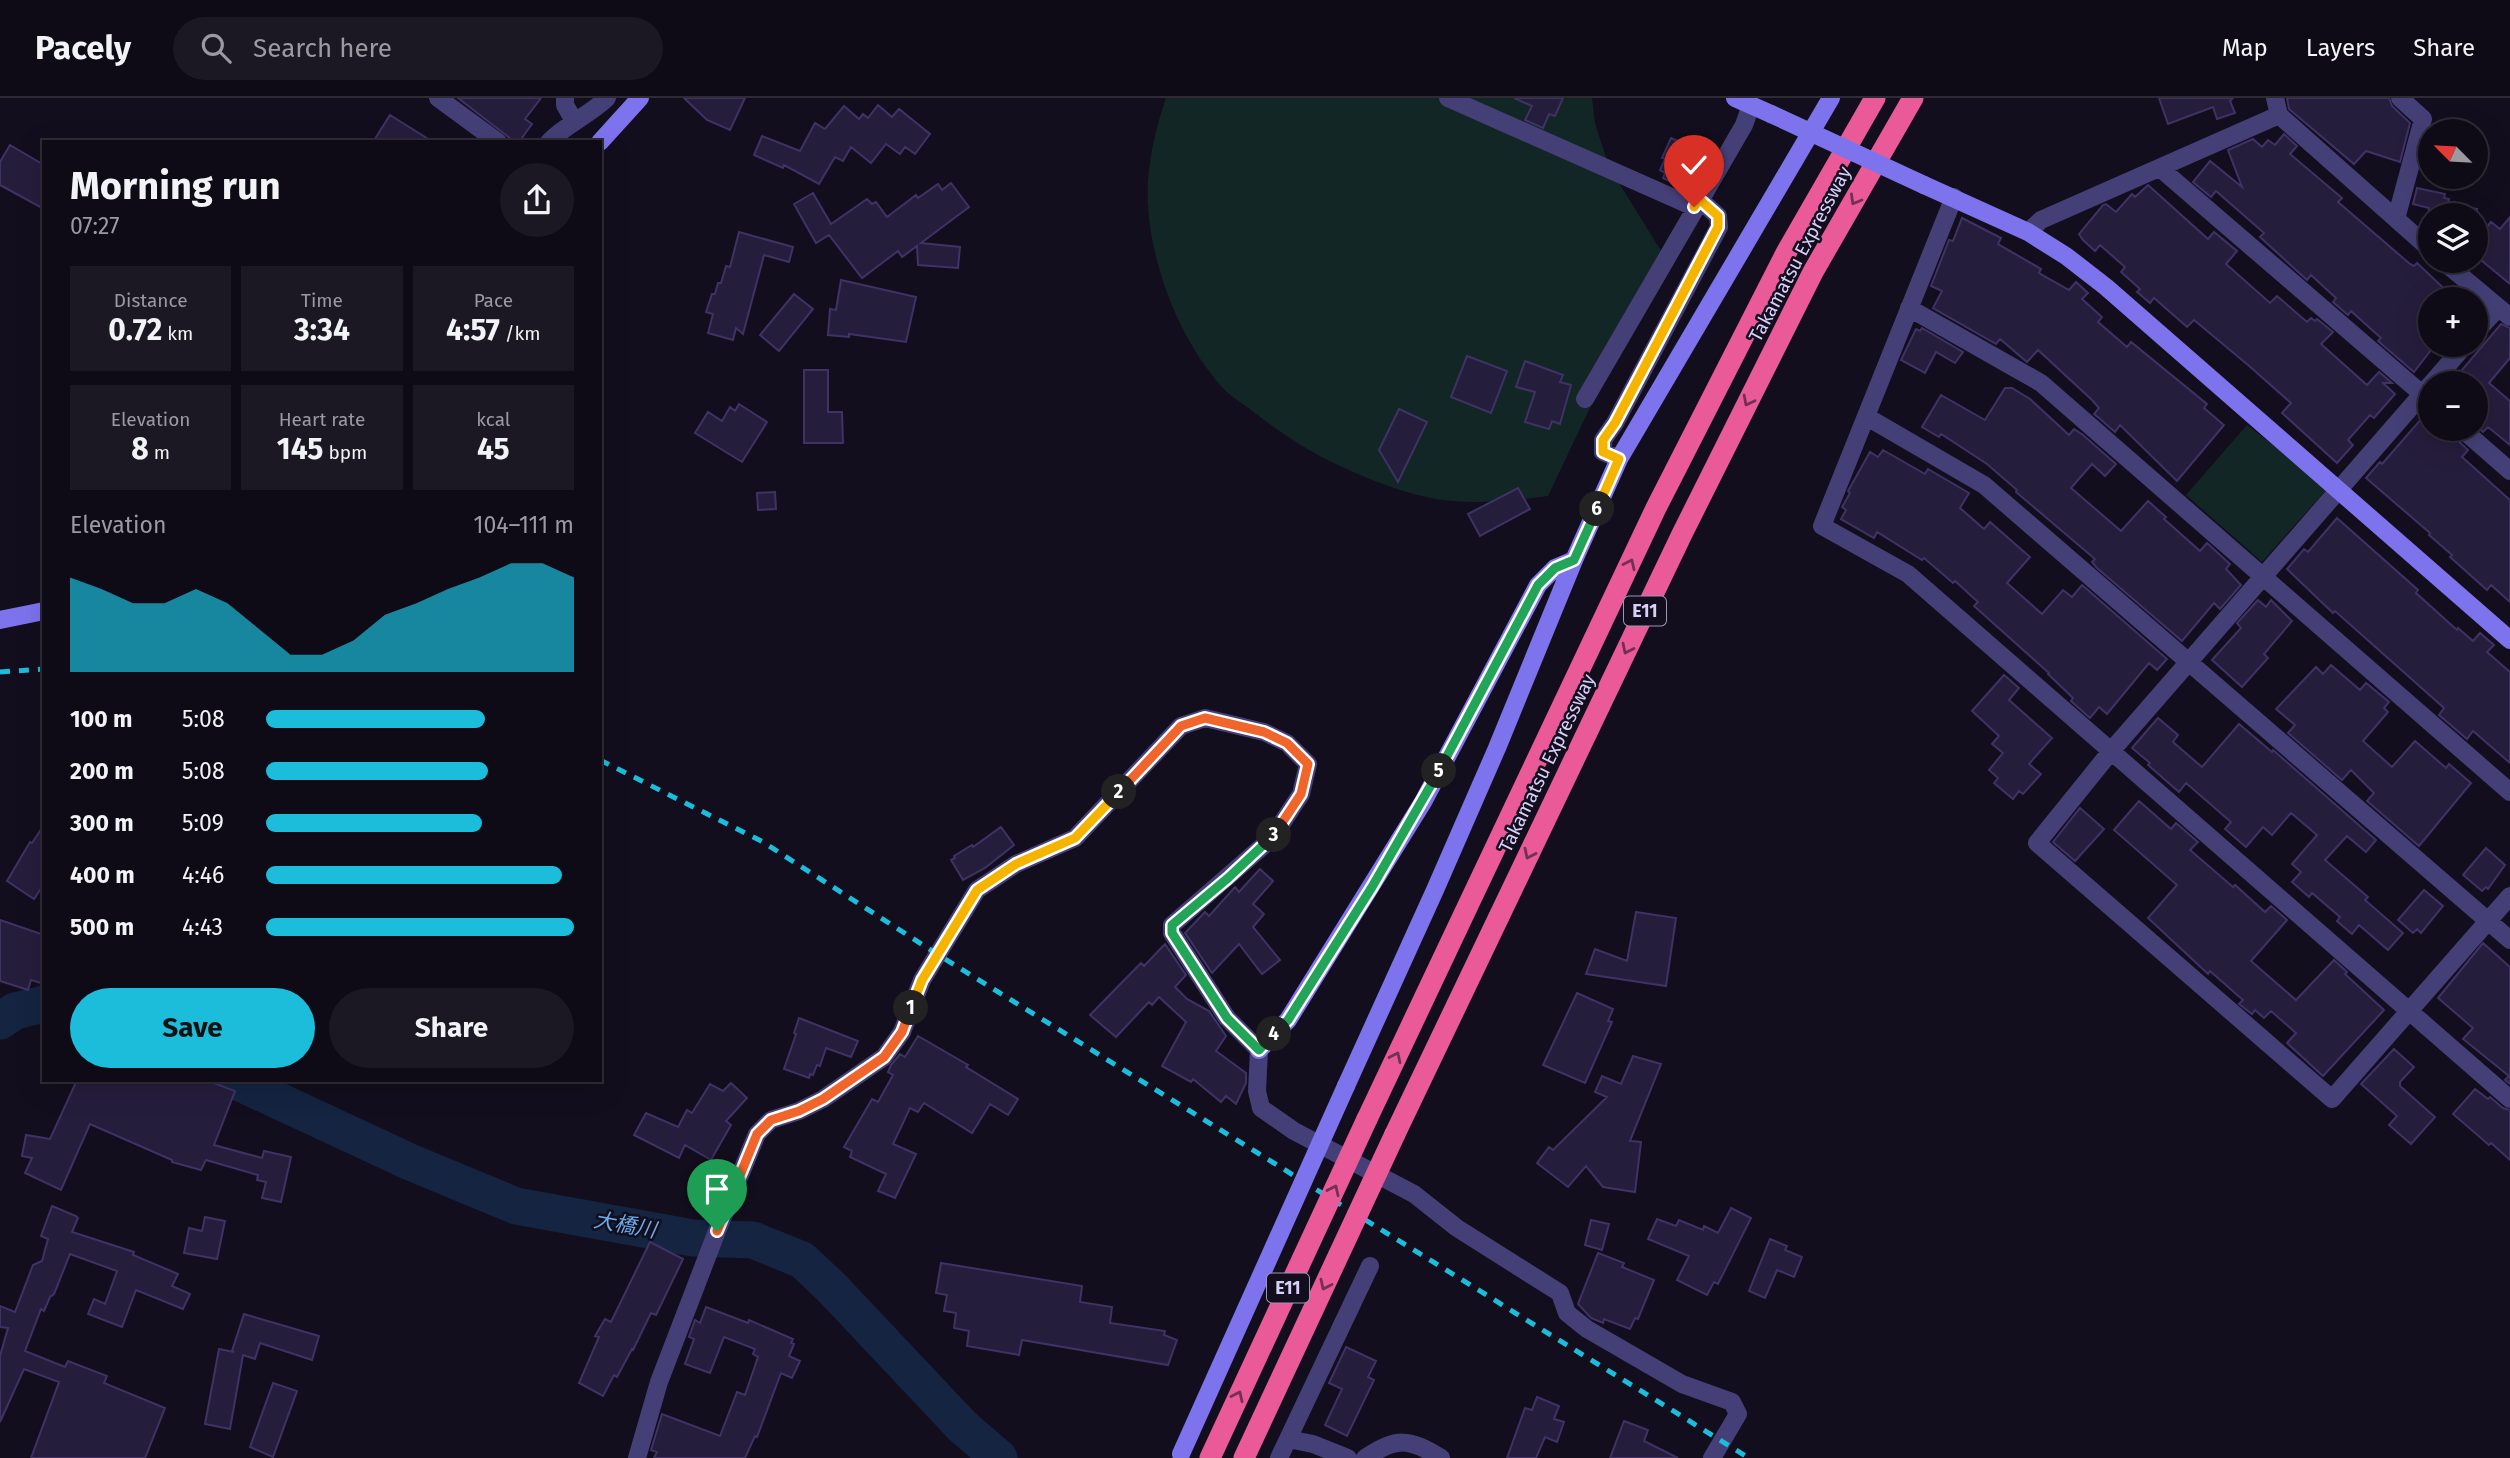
<!DOCTYPE html>
<meta charset="utf-8">
<style>
body{margin:0;font-family:"Fira Sans","Noto Sans JP",sans-serif;background:#1c1823;color:#f1f3f6;height:100vh;display:flex;flex-direction:column;font-size:26px;white-space:nowrap}
*{box-sizing:border-box;margin:0}
p{font-size:23px;color:#9b9aa1}
.icon{flex:none;width:38px;height:38px;fill:none;stroke:currentColor;stroke-width:2;stroke-linecap:round;stroke-linejoin:round}
.map{position:relative;flex:1;overflow:hidden}
.panel{position:absolute;left:42px;top:42px;width:560px;height:942px;display:flex;flex-direction:column;background:#0e0a16;border-radius:0px;box-shadow:0 7px 28px #0002,0 0 0 2px #2e2b35}
.panel>*{flex:none}
.needle{width:46px;rotate:294deg}
.buttons{position:absolute;left:2418px;top:21px;display:grid;gap:14px}
.buttons a{display:grid;place-items:center;width:70px;height:70px;border-radius:50%;background:#0e0a16;box-shadow:0 7px 28px #0002,0 0 0 2px #2e2b35;font-size:35px}
.pin{position:absolute;display:grid;place-items:center;width:60px;height:60px;color:#fff;margin:-72px -30px;border-radius:50% 50% 50% 0;rotate:-45deg;box-shadow:0 0 7px #0007}
.pin .icon{rotate:45deg}
.km{position:absolute;width:35px;height:35px;margin:-18px;border-radius:50%;background:#222;color:#fff;font-size:19px;line-height:35px;text-align:center}
.round{display:grid;place-items:center;flex:none;width:74px;height:74px;border-radius:37px;background:#1c1823}
.overview{display:flex;align-items:center;justify-content:space-between;height:119px;padding:0 28px}
h1{font-size:38px;font-weight:700;line-height:52px}
.figures{display:grid;grid-template-columns:repeat(3,1fr);gap:10px;height:119px;padding:7px 28px}
.figures div{display:grid;align-content:center;border-radius:0px;background:#1c1823;text-align:center}
.figures b{font-size:30px;font-weight:700}
.figures small{font-size:19px;font-weight:400}
.figures p{font-size:19px}
.chart{height:196px;padding:14px 28px}
.chart p{display:flex;justify-content:space-between}
.chart svg{width:100%;height:126px;margin-top:7px;fill:#1cbdda;opacity:.7}
.primary-button{display:flex;gap:14px;margin-top:auto;padding:14px 28px}
.primary-button a{flex:1;height:80px;border-radius:42px;background:#1cbdda;color:#111;font-size:28px;font-weight:700;line-height:80px;text-align:center}
.primary-button a+a{background:#1c1823;color:#f1f3f6}
ul{padding:0 28px;list-style:none;font-size:23px}
li{display:grid;grid-template-columns:112px 84px 1fr;align-items:center;height:52px}
li i{height:18px;border-radius:9px;background:#1cbdda}
header{display:flex;align-items:center;gap:42px;box-sizing:border-box;height:98px;padding:0 35px;background:#0e0a16;border-bottom:2px solid #2e2b35}
header strong{font-size:33px}
nav{display:flex;gap:38px;margin-inline-start:auto;font-size:24px}
.search{width:490px;height:63px;background:#1c1823;display:flex;align-items:center;gap:18px;box-sizing:border-box;padding:0 24px;border-radius:38px;color:#9b9aa1;font-size:26px}
.map>svg:first-child{display:block}
.green{fill:#122626}
.lines{fill:none;stroke-linecap:round;stroke-linejoin:round}
.river{stroke:#142441;stroke-width:37}
.building{fill:#251d3c;stroke:#3f3265;stroke-width:2}
.street{stroke:#443f76;stroke-width:18}
.secondary{stroke:#7d73ed;stroke-width:18}
.highway{stroke:#ea5a98;stroke-width:21}
.rail{stroke:#1cbdda;stroke-width:5;stroke-dasharray:10 9;stroke-linecap:butt}
.secondary-bridge{stroke:#7d73ed;stroke-width:18}
.highway-bridge{stroke:#ea5a98;stroke-width:21}
.oneway{stroke:#733054}
.split-1-casing{stroke:#fff;stroke-width:14}
.split-2-casing{stroke:#fff;stroke-width:14}
.split-3-casing{stroke:#fff;stroke-width:14}
.split-4-casing{stroke:#fff;stroke-width:14}
.split-5-casing{stroke:#fff;stroke-width:14}
.split-6-casing{stroke:#fff;stroke-width:14}
.split-7-casing{stroke:#fff;stroke-width:14}
.split-1{stroke:#f0652b;stroke-width:9}
.split-2{stroke:#f5b400;stroke-width:9}
.split-3{stroke:#f0652b;stroke-width:9}
.split-4{stroke:#22a559;stroke-width:9}
.split-5{stroke:#22a559;stroke-width:9}
.split-6{stroke:#22a559;stroke-width:9}
.split-7{stroke:#f5b400;stroke-width:9}
.labels{text-anchor:middle;dominant-baseline:central;stroke-width:5;stroke-linejoin:round;paint-order:stroke}
.shield{fill:#120e1d;stroke:#9c96b7;stroke-width:2}
.shield-label{font-size:18px;font-weight:bold;fill:#d7d0f9}
.street-label{font-size:19px;fill:#d7d0f9;stroke:#120e1d}
.water-label{font-size:21px;font-style:italic;fill:#6baaec;stroke:#120e1d}
</style>
<header>
<strong>Pacely</strong>
<div class="search"><svg class="icon" aria-label="search" viewBox="0 0 24 24"><circle cx="10" cy="10" r="6"/><path d="M15 15l6 6"/></svg>Search here</div>
<nav><a>Map</a><a>Layers</a><a>Share</a></nav>
</header>
<div class="map">
<svg width="2510" height="1360" viewBox="0 0 2510 1360">
<rect width="100%" height="100%" fill="#120e1d"/>
<path class="green" d="M1166,0H1592L1595,25L1609,69L1663,156L1548,398C1517,402 1484,406 1452,403C1418,400 1383,387 1351,373C1314,357 1282,336 1251,312C1242,305 1230,298 1222,289C1176,238 1144,151 1148,83C1150,55 1157,26 1166,0Z
M2247,327L2328,390L2262,464L2186,397Z"/>
<g class="lines">
<path class="river" d="M0,923L15,913L44,906
M234,982L410,1064L516,1108L693,1140L753,1142L802,1162L831,1189L962,1328L999,1360"/>
</g>
<path class="building" d="M458,0H541L525,21L532,26L519,44H515Z
M684,0H745L730,32L707,22Z
M1514,0H1563L1555,18L1549,16L1543,30L1525,22L1532,8Z
M2159,0H2233L2230,3L2235,15L2217,21L2213,9L2168,26Z
M2287,0H2389L2392,8L2410,25L2400,64L2366,53L2354,66L2289,11Z
M878,7L892,19L899,11L930,36L915,56L905,49L900,56L886,46L871,65L851,49L843,63L835,59L819,86L784,67L783,70L754,57L762,38L800,53L815,25L825,31L844,8L859,21L863,16L868,20Z
M390,17L433,44H373Z
M2284,36L2297,48L2290,56L2342,100L2338,104L2410,166L2414,168L2417,165L2455,201H2431V252L2414,274L2378,243L2381,240L2351,213L2348,217L2333,204L2336,200L2311,177L2307,182L2260,139L2264,135L2216,93L2211,99L2193,84L2210,63L2242,89L2228,52L2253,41L2262,49L2268,42L2275,47Z
M1671,40L1696,51L1680,88L1663,80L1665,75L1660,72L1665,61L1662,60Z
M10,47L44,67V111L0,87V64Z
M951,85L969,109L921,145L960,149L958,170L918,167L917,148L902,159L898,153L862,180L829,137L816,145L794,106L813,95L831,126L867,101L872,106L876,104L887,119L916,97L918,100L938,86L942,92Z
M2148,87L2208,141L2214,134L2237,153L2226,166L2270,205L2277,198L2307,224L2311,220L2315,223L2317,221L2333,234L2321,246L2367,287L2379,274L2392,285H2383L2395,296L2374,320L2370,317L2348,342L2353,347L2337,365L2282,315L2291,305L2248,267L2194,222L2187,229L2154,200L2150,205L2137,194L2140,191L2121,174L2125,169L2100,147L2095,153L2083,142L2079,136L2103,107L2106,106L2116,114L2132,96L2135,99Z
M2417,90L2445,96L2444,100L2449,101L2448,104L2477,111V117H2428L2429,110L2413,106Z
M2510,119V186L2476,158V142L2491,124L2500,131Z
M1962,120L2001,140L1998,146L2041,171L2039,175L2069,192L2076,184L2088,195L2082,201L2102,219L2098,224L2127,249L2131,244L2207,306L2204,310L2224,327L2177,383L2120,327L2115,334L2099,320L2094,316L2099,310L2092,302L2038,252L2027,264L2000,241L1996,246L1933,210L1942,193L1931,188L1949,142L1953,143Z
M739,134L793,149L789,164L764,157L743,236L736,230L733,242L708,235L713,216L706,214L712,196H715L718,185H721L726,168L730,169Z
M841,182L916,199L906,244L849,236V239L828,237L830,211L836,212Z
M794,196L813,211L779,253L760,237Z
M2501,226L2510,230V260L2489,285L2510,303V347L2488,329L2483,334L2476,328V285H2451Z
M1922,230L1963,254L1955,265L1936,254L1925,275L1901,262L1916,231L1920,233Z
M1467,258L1507,273L1491,315L1451,299Z
M1525,263L1563,277L1560,284L1571,287L1560,326L1552,323L1549,331L1525,324L1535,294L1516,289Z
M804,272H828V314H842L843,345H804Z
M2005,290H2012L2030,301L2069,337L2074,331L2083,337L2116,366L2105,378L2092,366L2071,390L2121,433L2148,403L2166,419L2164,421L2200,453L2207,445L2230,466L2226,471L2241,487L2220,511L2214,505L2182,543L2097,470L2092,464L2095,461L2016,394L2017,392L1987,366L1941,336L1939,339L1922,329L1941,297L1985,322Z
M739,306L767,324L742,364L695,335L708,314L722,323L730,309L735,313Z
M1399,311L1427,324L1398,384L1379,352Z
M2422,320L2431,327V331H2451L2454,339L2468,352L2462,359L2510,402V504L2491,487L2487,492L2450,459L2452,457L2429,437L2430,435L2366,380L2380,364L2382,366Z
M1883,352L1925,376L1928,371L1969,395L1960,410L1984,431L1990,424L2030,459L2007,485L2042,516L2063,492L2072,499L2082,487L2167,561L2157,572L2149,565L2107,616L2099,609L2090,620L2071,603L2073,600L2048,576L2049,575L1974,508L1978,504L1955,483L1953,485L1924,460L1922,462L1877,434L1874,440L1841,421L1846,412L1842,409L1850,395L1848,393L1870,354L1878,359Z
M1518,390L1530,411L1480,438L1468,416Z
M775,394L776,411L758,412L757,395Z
M2337,420L2418,492L2416,495L2457,532L2458,530L2473,543L2480,535L2494,547L2487,554L2510,574V665L2473,633L2467,641L2439,617L2444,610L2335,513L2333,515L2287,471L2304,451L2308,454Z
M2258,502L2266,509L2271,502L2292,523L2264,556L2268,560L2242,589L2212,562L2241,530L2237,525Z
M2331,567L2360,592L2366,585L2389,604L2384,610L2388,614L2363,643L2392,669L2415,643L2446,670L2449,666L2471,685L2419,748L2367,703L2374,695L2351,672L2342,682L2288,635L2295,627L2276,611L2316,569L2323,576Z
M2004,577L2019,590L2009,602L2052,640L2029,666L2041,676L2023,696L2019,693L2013,701L1994,685L1998,680L1989,672L2003,655L1992,646L1999,638L1972,613Z
M2158,620L2178,637L2173,644L2202,669L2239,626L2272,654L2273,652L2376,742L2366,754L2347,738L2325,762L2368,799L2365,802L2403,835L2388,852L2359,827L2352,836L2337,823L2340,819L2312,795L2309,799L2292,784L2301,774L2292,766L2317,737L2291,715L2272,737L2263,729L2246,749L2225,731L2231,724L2186,685L2179,694L2148,667L2150,665L2132,650Z
M2139,703L2171,731L2176,725L2198,744L2190,752L2233,789L2235,787L2265,814L2271,808L2287,822L2251,863L2296,902L2334,862L2347,874L2345,876L2384,912L2323,978L2287,945L2296,935L2271,913L2264,920L2255,912L2252,916L2239,906L2243,902L2210,873L2208,876L2148,820L2177,787L2114,732Z
M2080,710L2104,731L2075,763L2053,744Z
M44,727V786L34,801L7,783L30,744L32,745Z
M1001,729L1014,747L985,770L963,782L951,762L955,760L954,758L972,747L973,749Z
M2486,750L2505,767L2488,791L2486,789L2482,793L2463,777Z
M1260,771L1273,783L1253,806L1264,816L1253,829L1280,862L1262,876L1239,846L1212,875L1185,835L1205,814L1209,818L1235,789L1239,794Z
M2424,792L2443,808L2421,835L2417,831L2413,835L2398,822Z
M1636,814L1676,820L1666,888L1586,876L1595,851L1627,863Z
M0,822L44,837V886L31,882L28,892L0,883Z
M2483,845L2510,869V986L2505,982L2509,978L2463,941L2473,930L2438,900Z
M1165,846L1186,877L1175,889L1187,901L1209,913L1226,938L1216,953L1246,975V985L1236,1006L1226,998L1221,1004L1193,981L1191,984L1162,968L1186,924L1159,899L1152,907L1149,904L1116,939L1090,917L1141,865L1144,868Z
M1577,895L1613,911L1608,923L1612,924L1585,985L1543,967Z
M799,920L858,943L851,959L826,950L820,968L817,967L813,977L810,976L809,980L784,971L796,936L794,935Z
M918,938L968,967L966,969L1018,1001L1008,1017L990,1006L972,1035L924,1005L918,1014L910,1010L893,1046L916,1056L895,1100L878,1093L886,1076L850,1059L852,1053L844,1049L872,1001L878,1004L893,977L888,974L891,967L900,956L905,959Z
M2394,951L2414,969L2400,984V988L2435,1019L2411,1046L2389,1027L2397,1018L2361,986Z
M1633,958L1661,966L1630,1043L1641,1044L1635,1094L1603,1089L1586,1068L1568,1089L1537,1065L1549,1049L1553,1052L1607,999L1595,994L1602,978L1621,986Z
M77,982H206L235,993L214,1047L262,1060L264,1053L291,1059L281,1104L262,1100L266,1084L257,1082L258,1077L206,1062L201,1072L172,1064V1062L90,1026L61,1092L25,1075L32,1060L22,1058L26,1037L50,1041Z
M731,985L747,1000L726,1023L731,1027L711,1062L685,1047L679,1060L634,1037L646,1015L678,1029L687,1012L692,1015L710,986L723,993Z
M2475,991L2488,1001L2490,999L2503,1010L2510,1012V1062L2491,1045L2489,1047L2453,1016Z
M52,1108L76,1118L78,1120L72,1134L134,1154L133,1157L178,1176L172,1188L190,1196L183,1211L136,1192L122,1229L88,1216L94,1201L105,1206L117,1173L70,1156L54,1196L50,1199L44,1213L41,1211L25,1253L65,1269L68,1263L107,1278L104,1285L165,1310L145,1360H31L59,1284L24,1271L0,1324V1258L8,1230L0,1229V1208L15,1214L33,1167L42,1163L48,1141L41,1138Z
M1731,1110L1751,1120L1718,1186L1714,1184L1707,1197L1677,1182L1689,1158L1648,1141L1657,1121L1676,1128L1679,1122L1703,1132L1704,1128L1718,1135Z
M205,1119L225,1123L217,1161L184,1155L189,1130L202,1133Z
M1591,1122L1609,1126L1602,1152L1585,1147Z
M1770,1141L1787,1148L1785,1152L1802,1159L1794,1179L1777,1172L1765,1200L1749,1193Z
M650,1144L683,1161L656,1217L651,1215L633,1252L632,1251L617,1279L614,1277L603,1298L579,1285L599,1239L595,1238L605,1221L611,1224Z
M1598,1155L1624,1165L1622,1169L1654,1182L1638,1221L1635,1220L1630,1231L1604,1221L1603,1225L1591,1220L1578,1206Z
M941,1165L1082,1188L1080,1204L1112,1209L1110,1225L1165,1233L1164,1237L1177,1242L1168,1267L1022,1242L1019,1257L967,1248L969,1233L954,1230L956,1215L944,1213L947,1197L936,1195Z
M706,1209L748,1225L749,1222L793,1241L791,1245L794,1246L789,1258L800,1263L792,1280L781,1275L757,1339L755,1338L745,1360H654L657,1354L651,1352L662,1316L720,1338L737,1294L745,1297L758,1259L753,1256L755,1251L724,1239L710,1275L685,1266L694,1241L689,1239L695,1222L700,1225Z
M244,1216L319,1238L312,1262L260,1245L255,1261L243,1257L230,1331L205,1326L219,1251L234,1254L232,1253Z
M1346,1249L1376,1263L1368,1279L1374,1282L1347,1338L1325,1327L1342,1291L1329,1285Z
M273,1285L297,1293L273,1359L250,1349Z
M1537,1299L1559,1308L1554,1321L1564,1324L1557,1344L1545,1339L1536,1360H1507L1525,1310L1532,1312Z
M1624,1323L1648,1332L1644,1343L1678,1360H1610Z"/>
<g class="lines">
<path class="street" d="M438,0L498,44
M565,0V7L574,23
M1448,0L1694,109
M2275,0L2279,17L2431,152
M549,44C566,26 590,17 607,0
M2161,71L2429,302
M1954,99L1822,428L1908,476L2510,1001
M2396,121L2423,21L2400,0
M2028,134L2041,122L2279,17
M2443,163L2510,219
M1909,210L2041,285L2510,694
M2476,234L2498,210
M2432,285L2465,247
M2431,286L2112,652L2037,745L2332,1001L2510,798
M1585,301L1744,27L1751,7
M1867,319L1984,387L2510,842
M2462,331L2510,373
M1619,361L1603,354V342L1615,325L1719,129L1718,118L1699,101
M1288,1341L1370,1168
M637,1360L659,1284L717,1133L757,1036L771,1022L799,1013L823,1001L884,959L902,934L922,882L977,792L1016,766L1075,740L1181,628L1205,620L1264,634L1287,645L1308,666L1301,696L1272,740L1172,827V835L1227,920L1259,952L1257,993L1261,1010L1294,1033L1414,1096L1457,1130L1560,1195L1567,1215L1587,1231L1682,1286L1732,1304L1738,1316L1712,1360
M1279,1360L1288,1341L1313,1346L1348,1360
M1365,1360C1397,1339 1409,1340 1441,1360"/>
<path class="secondary" d="M1735,0L1771,16
M600,44L640,0
M1924,87L2028,134L2066,158L2106,189L2510,542
M0,522L44,513
M1259,952L1288,922L1423,704L1538,487L1555,470L1574,462
M1346,988L1435,792L1497,650L1574,462L1619,361L1831,0"/>
<path class="highway" d="M1367,1021L1656,410L1786,155L1875,0
M1395,1036L1682,436L1813,174L1913,0"/>
<path class="rail" d="M0,574L44,571
M600,662L763,744L937,856L1749,1360"/>
<path class="secondary-bridge" d="M1771,16L1924,87
M1181,1356L1346,988"/>
<path class="highway-bridge" d="M1210,1360L1367,1021
M1244,1360L1395,1036"/>
</g>
<defs><path id="oneway-chevron" d="M-2-3.5L2.5 0L-2 3.5" fill="none" stroke-width="1.6" stroke-linecap="round" stroke-linejoin="round" transform="scale(1.75)"/></defs>
<g class="oneway">
<use href="#oneway-chevron" transform="translate(1855 102) rotate(120)"/>
<use href="#oneway-chevron" transform="translate(1748 303) rotate(117)"/>
<use href="#oneway-chevron" transform="translate(1630 466) rotate(-65)"/>
<use href="#oneway-chevron" transform="translate(1627 551) rotate(116)"/>
<use href="#oneway-chevron" transform="translate(1529 756) rotate(116)"/>
<use href="#oneway-chevron" transform="translate(1396 959) rotate(-65)"/>
<use href="#oneway-chevron" transform="translate(1334 1092) rotate(-65)"/>
<use href="#oneway-chevron" transform="translate(1325 1187) rotate(115)"/>
<use href="#oneway-chevron" transform="translate(1238 1298) rotate(-65)"/>
</g>
<g class="lines">
<g class="split-1-casing">
<path id="split-1" d="M717,1133L757,1036L771,1022L799,1013L823,1001L884,959L902,934L911,910"/>
</g>
<g class="split-2-casing">
<path id="split-2" d="M911,910L922,882L977,792L1016,766L1075,740L1119,694"/>
</g>
<g class="split-3-casing">
<path id="split-3" d="M1119,694L1181,628L1205,620L1264,634L1287,645L1308,666L1301,696L1274,737"/>
</g>
<g class="split-4-casing">
<path id="split-4" d="M1274,936L1259,952L1227,920L1172,835V827L1228,780L1274,737"/>
</g>
<g class="split-5-casing">
<path id="split-5" d="M1274,936L1288,922L1372,789L1439,673"/>
</g>
<g class="split-6-casing">
<path id="split-6" d="M1439,673L1538,487L1555,470L1574,462L1597,411"/>
</g>
<g class="split-7-casing">
<path id="split-7" d="M1597,411L1619,361L1603,354V342L1615,325L1718,129V118L1699,101L1694,109"/>
</g>
<use href="#split-1" class="split-1"/>
<use href="#split-2" class="split-2"/>
<use href="#split-3" class="split-3"/>
<use href="#split-4" class="split-4"/>
<use href="#split-5" class="split-5"/>
<use href="#split-6" class="split-6"/>
<use href="#split-7" class="split-7"/>
</g>
<g class="labels">
<g class="shield">
<rect x="1624" y="498.5" width="42" height="29" rx="5"/>
<rect x="1267" y="1175.5" width="42" height="29" rx="5"/>
</g>
<g class="shield-label">
<text x="1645" y="513">E11</text>
<text x="1288" y="1190">E11</text>
</g>
<g class="street-label">
<text transform="translate(1800 156) rotate(-62)">Takamatsu Expressway</text>
<text transform="translate(1547 665) rotate(-64)">Takamatsu Expressway</text>
</g>
<g class="water-label">
<text transform="translate(625 1127) rotate(10)">大橋川</text>
</g>
</g>
</svg>
<div class="buttons">
<a><svg class="needle" viewBox="-14 -14 28 28"><path d="M0-13l5 13h-10z" fill="#e53935"/><path d="M0 13l5-13h-10z" fill="#9b9aa1"/></svg></a>
<a><svg class="icon" aria-label="layers" viewBox="0 0 24 24"><path d="M12 4l9 5-9 5-9-5zM3 14l9 5 9-5"/></svg></a>
<a>+</a>
<a>−</a>
</div>
<div class="pin" style="left:717px;top:1133px;background:#1e9e55"><svg class="icon" aria-label="arrive" viewBox="0 0 24 24"><path d="M6 21V4h12l-3 4 3 4H6"/></svg></div>
<div class="pin" style="left:1694px;top:109px;background:#d93025"><svg class="icon" aria-label="check" viewBox="0 0 24 24"><path d="M5 12l5 5 9-10"/></svg></div>
<b class="km" style="left:911px;top:910px">1</b>
<b class="km" style="left:1119px;top:694px">2</b>
<b class="km" style="left:1274px;top:737px">3</b>
<b class="km" style="left:1274px;top:936px">4</b>
<b class="km" style="left:1439px;top:673px">5</b>
<b class="km" style="left:1597px;top:411px">6</b>
<section class="panel">
<div class="overview"><div><h1>Morning run</h1><p>07:27</p></div><a class="round"><svg class="icon" aria-label="share" viewBox="0 0 24 24"><path d="M12 15V3M7 8l5-5 5 5M5 13v7h14v-7"/></svg></a></div>
<div class="figures">
<div><p>Distance</p><b>0.72<small> km</small></b></div>
<div><p>Time</p><b>3:34</b></div>
<div><p>Pace</p><b>4:57<small> /km</small></b></div>
</div>
<div class="figures">
<div><p>Elevation</p><b>8<small> m</small></b></div>
<div><p>Heart rate</p><b>145<small> bpm</small></b></div>
<div><p>kcal</p><b>45</b></div>
</div>
<div class="chart"><p><span>Elevation</span>104–111 m</p>
<svg viewBox="0 0 160 44" preserveAspectRatio="none"><path d="M0 44V11L10 15L20 20L30 20L40 15L50 20L60 29L70 38L80 38L90 33L100 24L110 20L120 15L130 11L140 6L150 6L160 11V44z"/></svg>
</div>
<ul>
<li><b>100 m</b>5:08<i style="width:71%"></i></li>
<li><b>200 m</b>5:08<i style="width:72%"></i></li>
<li><b>300 m</b>5:09<i style="width:70%"></i></li>
<li><b>400 m</b>4:46<i style="width:96%"></i></li>
<li><b>500 m</b>4:43<i style="width:100%"></i></li>
</ul>
<div class="primary-button"><a>Save</a><a>Share</a></div>
</section>
</div>
